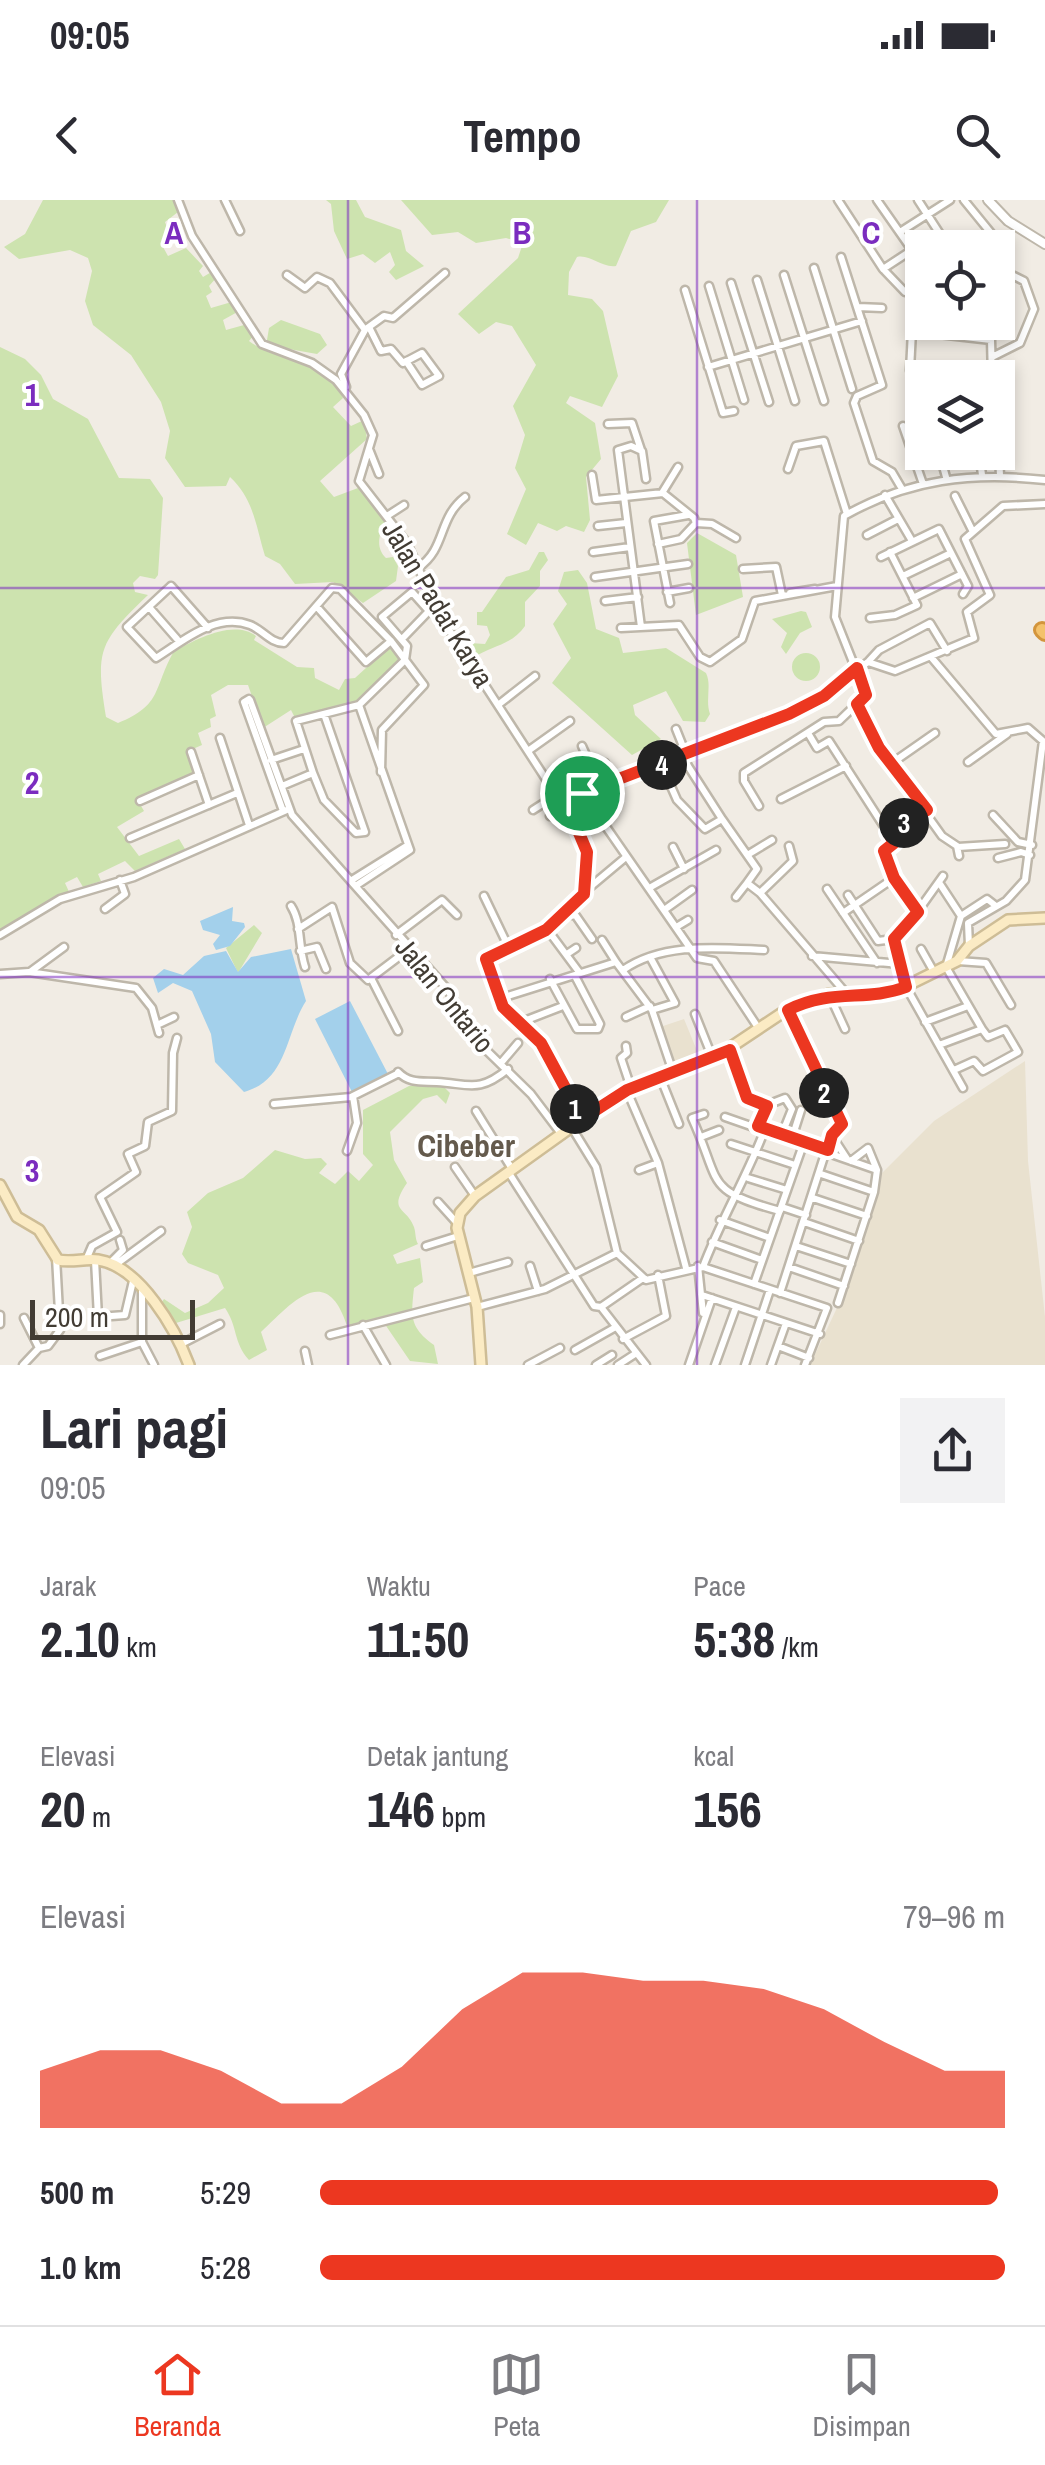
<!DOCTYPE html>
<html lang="id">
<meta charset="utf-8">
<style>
body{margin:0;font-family:"Archivo Narrow",sans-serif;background:#f2f2f3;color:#2b2b33;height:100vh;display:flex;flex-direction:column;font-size:38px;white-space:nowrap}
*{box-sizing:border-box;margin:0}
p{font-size:32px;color:#7c7c81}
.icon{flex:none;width:55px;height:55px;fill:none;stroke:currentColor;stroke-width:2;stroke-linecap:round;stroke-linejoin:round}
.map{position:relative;height:1165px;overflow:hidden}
.sheet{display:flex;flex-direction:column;background:#fff;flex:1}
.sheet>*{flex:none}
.controls{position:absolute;left:905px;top:30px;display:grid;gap:20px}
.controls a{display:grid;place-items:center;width:110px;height:110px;border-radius:0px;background:#fff;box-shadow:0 5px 15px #0003;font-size:50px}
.scale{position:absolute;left:30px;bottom:25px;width:165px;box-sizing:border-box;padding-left:10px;border:5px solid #423c34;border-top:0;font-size:28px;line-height:35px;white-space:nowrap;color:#423c34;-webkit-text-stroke:8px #fff;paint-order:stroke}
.pin{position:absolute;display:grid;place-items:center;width:85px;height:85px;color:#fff;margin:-42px;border:5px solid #fff;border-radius:50%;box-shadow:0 2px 10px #0007}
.km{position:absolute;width:50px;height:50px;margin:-25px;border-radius:50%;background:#222;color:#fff;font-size:28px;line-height:50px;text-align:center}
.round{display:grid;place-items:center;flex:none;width:105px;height:105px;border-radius:0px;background:#f2f2f3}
.headline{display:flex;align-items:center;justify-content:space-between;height:170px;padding:0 40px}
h1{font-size:55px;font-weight:800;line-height:75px}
.metrics{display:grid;grid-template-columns:repeat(3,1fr);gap:15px;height:170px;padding:10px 40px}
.metrics div{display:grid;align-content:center}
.metrics b{font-size:50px;font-weight:800}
.metrics small{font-size:28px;font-weight:400}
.metrics p{font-size:28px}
.chart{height:280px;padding:20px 40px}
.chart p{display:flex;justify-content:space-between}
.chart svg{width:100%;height:180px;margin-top:10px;fill:#ec3720;opacity:.7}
ul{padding:0 40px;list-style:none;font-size:32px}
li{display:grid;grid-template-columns:160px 120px 1fr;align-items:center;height:75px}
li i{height:25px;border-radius:12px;background:#ec3720}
.status{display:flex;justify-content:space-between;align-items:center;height:70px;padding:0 50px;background:#fff;direction:ltr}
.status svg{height:28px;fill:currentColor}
header{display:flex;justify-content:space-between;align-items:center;height:130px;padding:0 40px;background:#fff;font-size:45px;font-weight:800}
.tab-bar{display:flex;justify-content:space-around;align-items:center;height:140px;border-top:2px solid #e1e1e2;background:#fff;font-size:28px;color:#7c7c81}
.tab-bar a{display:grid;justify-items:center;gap:5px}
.tab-bar .current{color:#ec3720}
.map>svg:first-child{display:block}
.education{fill:#e9e1cf}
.green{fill:#cde3af}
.water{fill:#a3d0eb}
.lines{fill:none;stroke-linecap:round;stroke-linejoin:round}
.minor-casing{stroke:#beb7aa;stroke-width:11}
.tertiary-casing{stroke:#beb7aa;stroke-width:12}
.secondary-casing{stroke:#cebd96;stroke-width:14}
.motorway-casing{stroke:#d3953c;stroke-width:18}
.minor{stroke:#fff;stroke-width:6}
.tertiary{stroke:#fff;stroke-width:8}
.secondary{stroke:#fbebc4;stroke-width:9}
.motorway{stroke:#f4c26b;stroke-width:12}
.route-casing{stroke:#fff;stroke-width:20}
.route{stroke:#ec3720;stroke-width:12}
.grid{fill:none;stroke:#7b2cbf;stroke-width:2.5;stroke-opacity:0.55}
.labels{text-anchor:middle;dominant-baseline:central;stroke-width:8;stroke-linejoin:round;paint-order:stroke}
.street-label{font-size:28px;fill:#423c34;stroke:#fff}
.quarter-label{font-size:32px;font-weight:bold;fill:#645a4c;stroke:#fff}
.grid-label{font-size:32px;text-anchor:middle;font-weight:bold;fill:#7b2cbf;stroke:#fff;stroke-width:8;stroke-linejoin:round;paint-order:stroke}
</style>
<div class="status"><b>09:05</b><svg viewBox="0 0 49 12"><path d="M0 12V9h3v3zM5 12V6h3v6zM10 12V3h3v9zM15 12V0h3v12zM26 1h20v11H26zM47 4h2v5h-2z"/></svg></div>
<header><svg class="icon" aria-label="back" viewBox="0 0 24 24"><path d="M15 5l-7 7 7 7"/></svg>Tempo<svg class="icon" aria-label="search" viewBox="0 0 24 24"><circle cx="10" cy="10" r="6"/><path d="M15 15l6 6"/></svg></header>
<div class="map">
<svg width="1045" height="1165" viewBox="0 0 1045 1165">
<rect width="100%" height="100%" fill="#f1ece4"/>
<path class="education" d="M684,819L700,858L674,868L660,827Z
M1025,861L1028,961L1045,1117V1165H810L844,1093L880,975L934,921Z"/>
<path class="green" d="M43,0H177L178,12L165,22L172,41L163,47L168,56L186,48L203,66L199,71L203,77L213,71L217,77L209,86L212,92L206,96L211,108L235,101L241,110L223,120L226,130L244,125L253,136L249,141C278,163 328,159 343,198L333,207L351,226L364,220L367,239L320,281L334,297L358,288L386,321C379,333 375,348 386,358L393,357L398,366L396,381L363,403L333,382L295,384L280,364L265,356C256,327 254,299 230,277L226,286L185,287L165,258L170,231L161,202L131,155L93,125L85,101L92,71L88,58L70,50L19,59L4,47L25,34Z
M326,0H356L365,17L401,30L406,51L424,66L396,80L389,72L395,65L390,52L375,63L363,54L347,59L334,31L331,4Z
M401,0H669L656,22L631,31L616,66C601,68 590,54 577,57L569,72L568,95L592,99L603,111L618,176L602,207L570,196L566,203L595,223L601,259L586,277L590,320L584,332L566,326L557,331L538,323L526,345L507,334L526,289L515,268L525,235L513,206L536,165L512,126L496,122L479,134L458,114L518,58L523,43L506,38L476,43L458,32L432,35Z
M281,120L320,134L327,145L317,154L272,146L267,140L269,128Z
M0,147L25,159L41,175L53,199L88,219L119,278L150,279L163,298L158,375L155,379L140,376L133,383L135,392L148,395C99,442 95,450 106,517L118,523C163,505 153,488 174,451C196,440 233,419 256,436L254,440L297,467L314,468L315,478L339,490L345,479L355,478L390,446L401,459L354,504L295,518L291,510L263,528L248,485H228L211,495L216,516L210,519L211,527L198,533L202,545L186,552L194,574L137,599L144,611L117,627L139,656L179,639L185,649L135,671L125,661L98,674L101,681L83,687L77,677L65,683L70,694L0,733Z
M697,333L736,355L743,397L696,415L687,343Z
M539,352H544L548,360L540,371V386L525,402V426C511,446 492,445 473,458L470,443L485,444L490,435L487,426L477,425V412H482L506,377L529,370Z
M578,370L587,383L596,429L619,438L623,453L666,448L706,473C712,485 705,500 710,514L705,522L683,521L666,491L633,505L635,515L661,539L632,555L552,483L571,458L553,424L567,404L558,391L564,372Z
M801,411L806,412L812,427L800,433L786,454L781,447L787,433L772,419Z
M792 467a14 14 0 1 1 28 0a14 14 0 1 1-28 0Z
M254,725L262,733L238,773L226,748Z
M442,885L450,893L446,904L437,895L423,899L390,932L394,960L407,983C387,1012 407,1007 414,1027C416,1033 415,1039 418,1044L393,1055L397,1064L420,1058L423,1082L414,1088C411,1116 409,1127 434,1145L438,1164L410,1161L380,1117L347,1126C326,1060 290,1105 261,1132L267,1150L249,1160C233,1142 238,1127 225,1108L176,1123L162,1102L164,1099L185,1113L208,1103L224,1088L218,1075L188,1063L182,1054L192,1027L187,1012L208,993L243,978L275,950L305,959L321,958L327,964L319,973L335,984L348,971L359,981L373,965L363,954V910L409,886Z"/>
<path class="water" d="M233,707L232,721L244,723L245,727L230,746L216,750L213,744L220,735L203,730L200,721Z
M291,749L306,801C285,834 288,880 244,892L215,862L211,834L192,791L173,783L158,793L153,778L164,769L183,775L204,756L226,751L238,772L251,757Z
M350,801L388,874L352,892L315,819Z"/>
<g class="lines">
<g class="minor-casing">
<path id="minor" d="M178,0L192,36L262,144L312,163L336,180L364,215L373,235L359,281L407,343L440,416L553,590L582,593L601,589L805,506L868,462L895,471L974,438L967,412L990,395L965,339L1003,306L1045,304
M225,0L240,31
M838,0L883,69L912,50L877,0
M918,0L949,48
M964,0L995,38L994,48
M900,32L950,0
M912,50L938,33
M841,57L882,185L857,196L854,203L873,261L892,272L902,289
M814,68L852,189
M883,69L905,92H922
M287,75L305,88L317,77L330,83L365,130L341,174L346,187
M784,75L824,201
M757,80L795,201
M731,83L769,202
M709,86L744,200
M685,90L723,213L734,211
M913,95L912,131L991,140L992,178
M858,107L882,108
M369,127L381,151L391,149L403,163L422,153L439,176L422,185L406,161
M366,129L384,116L393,118L445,73
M912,131L910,170L957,178
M992,157L1020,143L1034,109L1024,81L998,68
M708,167L862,121
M608,224L632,223L641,250
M903,226L923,284
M998,240L1000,275
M369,249L379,274
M939,252L946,277
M979,252L982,275
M788,269L796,246L824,241L847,314
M592,275L596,300L663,293L694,318L696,323L681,339L658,344
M662,293L678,267
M885,295L912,341
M955,296L973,332
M387,316L404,305
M696,323L712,324L736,338
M598,326L626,323
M867,335L898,319
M593,352L630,347
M881,357L939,329L968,386L963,394
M418,368C447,348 437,319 465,297
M743,369L776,367L782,395
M903,376L951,353
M595,377L688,364
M667,392L689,388
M790,393L815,389
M913,398L962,374
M605,401L638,397
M670,403L654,321L688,315
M149,407L177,439
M317,407L366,462L391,441
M870,418L895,415L917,405L890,352
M641,427L618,250L631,246L642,251L646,279
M208,428L171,386L127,427L156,458C182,442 215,412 250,425C263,430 270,443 284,443L332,388L340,389L391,441L424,485L382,530L381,572
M621,428L679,425L700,457L710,462L742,439L755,401L837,386
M931,457L996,534L1028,528L1043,541L1025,680L1006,701L968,723L969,746
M868,462L879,450L930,423L947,451
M249,499L244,502L283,611
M250,500L292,615L447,789L480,844L531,894L562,935
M857,504L879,548L942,636L957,646L959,656
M498,505L535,476
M676,529L686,554
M808,533L817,548L829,541L894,642L884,652L894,678L918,711L894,739L910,794L963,888
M220,538L249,625
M582,546L601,589
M528,551L570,521
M191,552L209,605
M683,555L688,566L666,575L677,600L705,629L722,619L757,669L747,683L760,693L845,792
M271,560L304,549
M968,562L1007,534
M892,563L935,533
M688,566L722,619
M595,568L605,563
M313,573L324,600L356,633L365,632L324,514
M282,586L313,573L296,521L359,505L405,460L407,446L382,417L412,392L429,411L402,439
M781,599L846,566
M140,601L199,575
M759,606L744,581V573L824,522L839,521L866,495L835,417L844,316C909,279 972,272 1045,280
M593,608L697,758L714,761L759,829
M533,610L561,592
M993,615L1018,642L1032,645
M550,616L568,610L575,619
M888,632L927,610
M130,638L237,593
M673,647L684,669
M958,647L1005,644
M749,654L772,640
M998,658L1021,652L1030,655
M352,680L408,645
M940,684L961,716L946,767L982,829
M357,685L410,650L359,505
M651,687L716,650
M827,689L877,763
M583,693L626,657
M760,693L793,661L789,646
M848,695L878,741L894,739
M484,696L509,748
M736,697L747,683
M291,706C302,723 298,746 305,767
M667,708L692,690
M105,709L125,694L120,680
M918,711L943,676
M564,713L576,716L592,739
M843,713L894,678
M961,716L987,699L996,706
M678,726L688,720
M298,729L332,707L350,763L368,780L409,749
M547,729L579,772
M0,735L60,699L134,677L289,609
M396,735L442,700L457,715
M602,740L616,762
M921,749L934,772
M300,751L317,747L326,769
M567,754L576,748
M812,756L900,764
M650,757L675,803L652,810
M958,761L986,763L1011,805
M623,770C663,742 718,748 764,750
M30,772L64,747
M0,774L29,772L136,788L152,808L159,833
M550,779L577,829H598L600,824L575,776
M372,780L398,831
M829,794L845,829
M508,796L616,762L652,810L674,875
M695,814L713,859
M626,817L650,806
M925,822L968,806
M519,823L563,806
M157,825L174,817
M939,845L982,829L988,837L1005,830L1018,852L983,871L974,861L954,870
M626,846L627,853L621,858L631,888
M729,850L747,898L767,905
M501,863L518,843
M398,872C410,884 422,881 437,882C470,884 479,893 508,869
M661,879L679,924
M627,891L658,963L686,1068
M274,904L351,897L399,873
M476,911L512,969
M704,914L692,918C722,984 703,990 780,1011
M725,917L877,970
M582,919L541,843L503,807L487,759L547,729L583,693L587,652L574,621L593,608L582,593
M758,926L767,905L785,898L792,909L782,934
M572,928L596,967L617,1053L646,1080L703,1067L827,1108L805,1165
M832,936L847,959
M701,937L719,930
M792,938L801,910
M731,944L795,965
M347,951L357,923L353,896
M455,967L475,996
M639,970L658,963
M509,973L594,1106L601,1107L646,1165
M821,974L874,992
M748,978L787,990
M813,998L867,1016
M438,1002L457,1023
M782,1007L806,1015
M720,1020L770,1038
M804,1022L859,1041
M712,1042L762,1060
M426,1046L458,1036
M796,1046L851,1064
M86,1060L92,1046L117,1032L100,997L136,972L128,954L145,946L148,922L172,911L173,853L177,838
M95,1060L98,1117L125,1115L133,1081
M110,1063L123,1050L120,1040
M115,1065L161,1031
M530,1066L538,1091
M698,1066L703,1113
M703,1067C721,1019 747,977 765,929
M789,1067L844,1086
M469,1073L508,1062
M754,1084L804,942
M142,1090V1142L154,1165
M780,1093L831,935L843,927L788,809
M702,1095L820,1134
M838,1103L874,992L877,970L868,948L851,961
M477,1107L545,1089L617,1053
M601,1107L643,1078
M0,1115V1124
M24,1118L39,1148L48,1146L60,1130L56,1057
M363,1125L386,1165
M330,1135L474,1098
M623,1139L666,1116L658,1075
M181,1144L220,1124
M778,1146L809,1158
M575,1150L614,1128
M305,1151L308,1165
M100,1156L142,1142
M23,1165L39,1148
M528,1165L560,1148
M596,1165L612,1155
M618,1165L635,1154
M689,1165L712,1098
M715,1165L736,1107
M745,1165L770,1090
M771,1165L786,1123"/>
</g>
<g class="tertiary-casing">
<path id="tertiary" d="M988,0L1008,21L1045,44"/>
</g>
<g class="secondary-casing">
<path id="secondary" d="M0,985L17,1017L39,1030L58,1060C72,1063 85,1058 98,1060C140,1066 176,1130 189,1165
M481,1165L477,1107L457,1028L460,1013L475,996L616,895L713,859L788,809L829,794L894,792L957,761L969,746L1008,720L1045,718"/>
</g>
<g class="motorway-casing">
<path id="motorway" d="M1042,430L1045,433"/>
</g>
<use href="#minor" class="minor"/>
<use href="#tertiary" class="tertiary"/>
<use href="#secondary" class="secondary"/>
<use href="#motorway" class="motorway"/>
</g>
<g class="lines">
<g class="route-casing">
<path id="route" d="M857,468L866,495L857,504L879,548L927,610L888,632L894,643L884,651L894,678L918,712L894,739L906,787C866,802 832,788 788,810L842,924L832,935L828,950L758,926L767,906L747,898L730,850L627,890L582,919L541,843L503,807L486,759L546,730L584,694L587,652L574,621L593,608L582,593L789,514L824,496Z"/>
</g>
<use href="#route" class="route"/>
</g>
<path class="grid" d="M348,0V1165M697,0V1165M0,388H1045M0,777H1045"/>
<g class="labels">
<g class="street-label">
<text transform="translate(438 404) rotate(59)">Jalan Padat Karya</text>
<text transform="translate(445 795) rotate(51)">Jalan Ontario</text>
</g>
<g class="quarter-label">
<text x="466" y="945">Cibeber</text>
</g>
</g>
<g class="grid-label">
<text x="174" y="44">A</text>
<text x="522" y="44">B</text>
<text x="871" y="44">C</text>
<text x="32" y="206">1</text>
<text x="32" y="594">2</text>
<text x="32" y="982">3</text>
</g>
</svg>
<div class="controls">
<a><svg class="icon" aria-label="locate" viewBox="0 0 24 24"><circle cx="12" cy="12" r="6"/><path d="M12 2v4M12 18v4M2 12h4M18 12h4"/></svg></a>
<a><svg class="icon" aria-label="layers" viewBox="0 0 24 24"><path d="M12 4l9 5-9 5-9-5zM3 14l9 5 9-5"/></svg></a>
</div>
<div class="scale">200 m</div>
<div class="pin" style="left:582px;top:593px;background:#1e9e55"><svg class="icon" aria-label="arrive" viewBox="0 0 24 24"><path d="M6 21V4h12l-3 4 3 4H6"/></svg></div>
<b class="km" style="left:575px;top:909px">1</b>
<b class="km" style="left:824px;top:893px">2</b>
<b class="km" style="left:904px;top:623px">3</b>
<b class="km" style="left:662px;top:565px">4</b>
</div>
<section class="sheet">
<div class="headline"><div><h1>Lari pagi</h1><p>09:05</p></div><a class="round"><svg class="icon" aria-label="share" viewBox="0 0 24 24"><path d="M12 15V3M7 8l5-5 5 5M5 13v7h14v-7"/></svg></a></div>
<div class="metrics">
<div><p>Jarak</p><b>2.10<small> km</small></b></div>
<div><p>Waktu</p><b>11:50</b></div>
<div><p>Pace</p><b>5:38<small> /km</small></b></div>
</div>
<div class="metrics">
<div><p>Elevasi</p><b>20<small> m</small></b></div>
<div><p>Detak jantung</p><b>146<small> bpm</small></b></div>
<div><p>kcal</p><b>156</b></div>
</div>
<div class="chart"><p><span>Elevasi</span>79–96 m</p>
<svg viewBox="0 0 160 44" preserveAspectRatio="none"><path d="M0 44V30L10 25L20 25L30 30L40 38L50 38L60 29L70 15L80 6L90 6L100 8L110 8L120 10L130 15L140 23L150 30L160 30V44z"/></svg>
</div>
<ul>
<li><b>500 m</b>5:29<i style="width:99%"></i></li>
<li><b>1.0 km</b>5:28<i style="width:100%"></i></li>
</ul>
</section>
<nav class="tab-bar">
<a class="current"><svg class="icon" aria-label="home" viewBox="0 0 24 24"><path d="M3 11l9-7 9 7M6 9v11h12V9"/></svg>Beranda</a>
<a><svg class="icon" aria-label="map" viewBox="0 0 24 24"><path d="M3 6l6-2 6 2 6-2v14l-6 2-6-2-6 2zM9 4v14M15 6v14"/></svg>Peta</a>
<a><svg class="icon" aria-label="saved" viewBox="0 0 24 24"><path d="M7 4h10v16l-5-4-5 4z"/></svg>Disimpan</a>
</nav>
